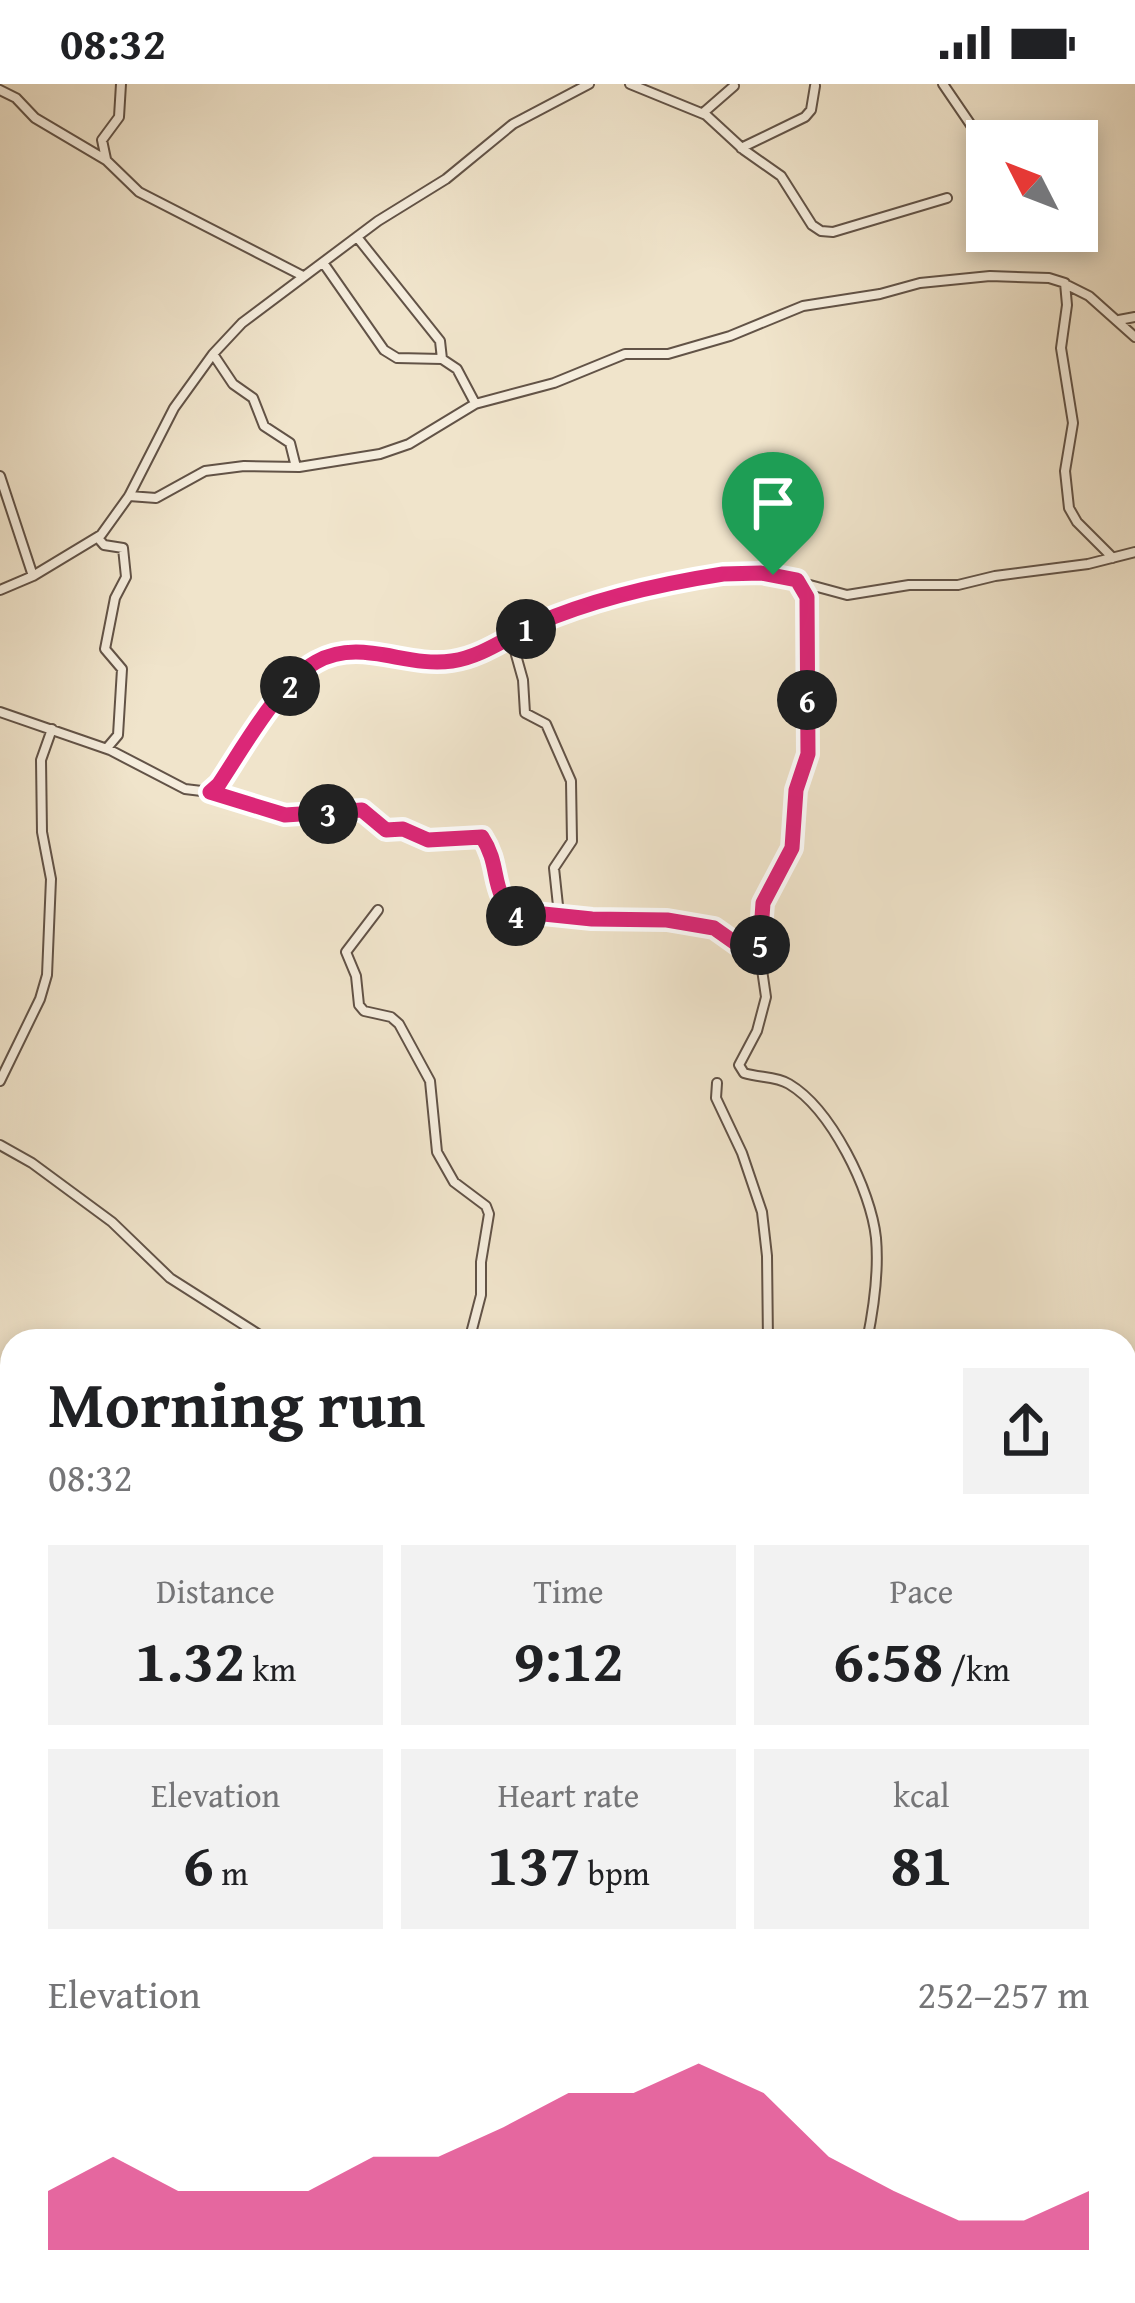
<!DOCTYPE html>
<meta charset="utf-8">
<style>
body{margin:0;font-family:"Gentium Book Plus",serif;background:#f2f2f2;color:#202124;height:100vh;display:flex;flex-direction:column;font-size:45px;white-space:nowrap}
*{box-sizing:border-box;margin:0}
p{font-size:39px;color:#757577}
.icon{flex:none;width:66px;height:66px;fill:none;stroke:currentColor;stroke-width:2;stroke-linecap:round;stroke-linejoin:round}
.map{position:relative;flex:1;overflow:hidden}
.details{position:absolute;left:0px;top:1245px;width:1137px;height:975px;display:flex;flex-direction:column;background:#fff;border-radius:36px 36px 0 0;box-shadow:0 6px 18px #0003}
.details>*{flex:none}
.needle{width:78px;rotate:312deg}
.tools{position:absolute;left:966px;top:36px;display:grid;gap:24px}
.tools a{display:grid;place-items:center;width:132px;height:132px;border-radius:0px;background:#fff;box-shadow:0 6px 18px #0003;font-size:60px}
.pin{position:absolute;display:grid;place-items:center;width:102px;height:102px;color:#fff;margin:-123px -51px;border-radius:50% 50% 50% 0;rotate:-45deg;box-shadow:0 0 12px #0007}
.pin .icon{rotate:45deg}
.km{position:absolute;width:60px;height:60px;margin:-30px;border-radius:50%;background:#222;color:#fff;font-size:33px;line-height:60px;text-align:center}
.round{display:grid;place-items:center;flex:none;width:126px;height:126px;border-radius:0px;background:#f2f2f2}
.head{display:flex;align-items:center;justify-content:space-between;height:204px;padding:0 48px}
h1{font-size:66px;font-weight:800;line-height:90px}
.stats{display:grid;grid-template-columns:repeat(3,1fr);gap:18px;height:204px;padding:12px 48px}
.stats div{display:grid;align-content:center;border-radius:0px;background:#f2f2f2;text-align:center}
.stats b{font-size:60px;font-weight:800}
.stats small{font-size:33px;font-weight:400}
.stats p{font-size:33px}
.chart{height:336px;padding:24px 48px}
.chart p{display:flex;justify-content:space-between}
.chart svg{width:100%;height:216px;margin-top:12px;fill:#db2777;opacity:.7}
.status{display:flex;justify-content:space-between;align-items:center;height:84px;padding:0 60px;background:#fff;direction:ltr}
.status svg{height:33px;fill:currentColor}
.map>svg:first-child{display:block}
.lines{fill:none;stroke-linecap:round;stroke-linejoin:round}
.street-casing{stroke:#625347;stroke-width:12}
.street{stroke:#f5eddd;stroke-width:8}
.route-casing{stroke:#fff;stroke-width:24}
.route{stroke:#db2777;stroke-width:15}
</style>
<div class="status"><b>08:32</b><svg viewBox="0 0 49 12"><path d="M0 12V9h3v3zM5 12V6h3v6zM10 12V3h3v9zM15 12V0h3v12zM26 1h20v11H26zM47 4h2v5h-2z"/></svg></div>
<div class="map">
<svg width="1135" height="2219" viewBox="0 0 1135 2219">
<rect width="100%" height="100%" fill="#f0e4cb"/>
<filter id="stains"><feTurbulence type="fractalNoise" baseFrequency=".00167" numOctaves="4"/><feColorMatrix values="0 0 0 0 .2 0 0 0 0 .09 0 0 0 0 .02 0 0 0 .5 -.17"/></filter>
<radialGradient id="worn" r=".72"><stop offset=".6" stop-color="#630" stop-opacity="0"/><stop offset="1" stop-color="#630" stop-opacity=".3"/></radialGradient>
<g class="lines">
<g class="street-casing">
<path id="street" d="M630,0L706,31L744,66L781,92L812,141L821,147L833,148L947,114
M943,0L973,44
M0,6L16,14L35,34L106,76L139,108L303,192
M703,29L734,2
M741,64L805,33L811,26L815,2
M106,75L102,56L119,33L121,0
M357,153L440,257L442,275L457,285L475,319
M324,180L384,266L397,274L442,275
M1065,200L1089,212L1135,253
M1119,236L1135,233
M213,270L233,300L253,314L264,342L290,359L296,383
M0,392L33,492
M129,412L156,414L205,387L244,382L299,383L380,370L409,360L475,320L554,299L625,270H668L730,252L803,222L880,210L920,199L990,192L1049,194L1065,199L1067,221L1061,264L1073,339L1065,387L1069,424L1077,438L1113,474
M98,454L104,461L123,464L126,493L115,514L105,565L122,585L118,651L107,664
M798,498L807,520L808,670L795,714L792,764L763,819L760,872L766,913L757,947L739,981L744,989C759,994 776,992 789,1000C831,1025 871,1106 876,1154C879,1188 874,1223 867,1257
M0,506L33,492L101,451L129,412L174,324L213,270L242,239L378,137L446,95L513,40L589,0
M511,553L523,596L525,629L546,640L571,697L572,757L554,784L559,831
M0,628L110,666L185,705L210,708L219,700L296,593L338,568L365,567L432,577L464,575L573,527L646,503L723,490L773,491L847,511L909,501H958L995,492L1088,480L1135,468
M211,708L285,731L361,726L386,746L403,745L428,756L482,753C503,785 487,808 521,836L536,829L592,835H667L714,844L738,861H760
M378,826L346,868L356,892L359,921L364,927L391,933L399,940L430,997L437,1068L454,1098L486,1122L489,1130L481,1178V1211L469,1257
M0,997L40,915L47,891L51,795L42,748L41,676L52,645
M717,999L716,1014L742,1069L762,1128L767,1172L768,1257
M0,1061L32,1079L112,1138L170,1194L269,1257
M1125,1379L1135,1382
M0,1582L12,1590
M0,1615L12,1613
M1125,1700L1135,1699
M0,2097L12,2118
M978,2208L983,2219
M31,2219L32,2208
M897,2219L911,2208"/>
</g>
<use href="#street" class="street"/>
</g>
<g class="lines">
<g class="route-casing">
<path id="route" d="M723,490L761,489L797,496L807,513L808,670L796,706L792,764L763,819L760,861H738L714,844L667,836L592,835L534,829L521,836C487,808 503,785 482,753L428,756L403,745L386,746L362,726L285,731L210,708L219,700C243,664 279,599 316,578C361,553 405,584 452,577C482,573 509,552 536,540C596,514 659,500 723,490Z"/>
</g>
<use href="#route" class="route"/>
</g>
<rect width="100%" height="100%" filter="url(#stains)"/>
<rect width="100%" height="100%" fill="url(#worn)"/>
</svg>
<div class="tools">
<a><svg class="needle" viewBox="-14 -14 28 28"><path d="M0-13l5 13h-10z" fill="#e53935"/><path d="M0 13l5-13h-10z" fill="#757577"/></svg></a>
</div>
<div class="pin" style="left:773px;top:491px;background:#1e9e55"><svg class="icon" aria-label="arrive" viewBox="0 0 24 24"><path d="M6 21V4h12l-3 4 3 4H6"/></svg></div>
<b class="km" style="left:526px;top:545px">1</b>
<b class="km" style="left:290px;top:602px">2</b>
<b class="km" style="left:328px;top:730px">3</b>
<b class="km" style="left:516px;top:832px">4</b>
<b class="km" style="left:760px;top:861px">5</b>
<b class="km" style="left:807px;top:616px">6</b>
<section class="details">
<div class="head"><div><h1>Morning run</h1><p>08:32</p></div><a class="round"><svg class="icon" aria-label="share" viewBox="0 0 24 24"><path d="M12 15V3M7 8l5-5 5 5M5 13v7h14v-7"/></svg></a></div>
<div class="stats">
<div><p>Distance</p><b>1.32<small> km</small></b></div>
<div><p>Time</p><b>9:12</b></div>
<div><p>Pace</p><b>6:58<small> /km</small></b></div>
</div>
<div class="stats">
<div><p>Elevation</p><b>6<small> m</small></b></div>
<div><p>Heart rate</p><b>137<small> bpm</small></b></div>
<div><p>kcal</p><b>81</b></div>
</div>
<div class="chart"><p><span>Elevation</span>252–257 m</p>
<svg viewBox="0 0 160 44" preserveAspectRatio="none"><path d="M0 44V32L10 25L20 32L30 32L40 32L50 25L60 25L70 19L80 12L90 12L100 6L110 12L120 25L130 32L140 38L150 38L160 32V44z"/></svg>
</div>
</section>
</div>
